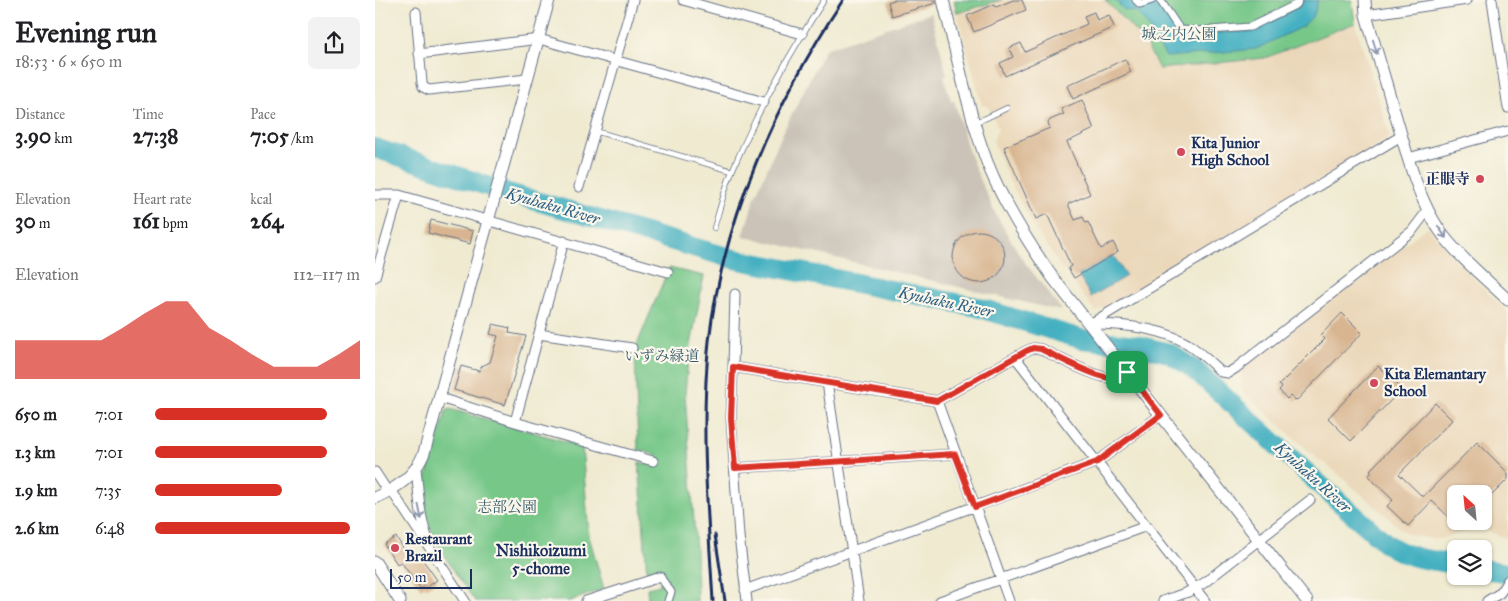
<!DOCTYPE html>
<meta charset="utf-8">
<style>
body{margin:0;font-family:"IM FELL Great Primer","Noto Serif JP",serif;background:#f2f2f2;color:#202124;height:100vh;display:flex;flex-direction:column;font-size:19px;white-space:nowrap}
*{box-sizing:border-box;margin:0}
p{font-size:16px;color:#757577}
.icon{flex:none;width:28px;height:28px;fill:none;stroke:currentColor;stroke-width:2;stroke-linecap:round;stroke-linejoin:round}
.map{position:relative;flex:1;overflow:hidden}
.panel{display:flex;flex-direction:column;background:#fff;width:375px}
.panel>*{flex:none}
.needle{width:32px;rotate:333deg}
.buttons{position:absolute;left:1072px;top:485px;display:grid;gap:10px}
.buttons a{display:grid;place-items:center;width:45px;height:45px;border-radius:8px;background:#fff;box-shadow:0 1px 4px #0004;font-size:25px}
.scale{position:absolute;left:15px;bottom:12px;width:82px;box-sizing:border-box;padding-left:5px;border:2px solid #1b2f5e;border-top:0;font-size:14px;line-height:18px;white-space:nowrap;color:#1b2f5e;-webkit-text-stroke:4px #fbf7ec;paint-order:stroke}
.pin{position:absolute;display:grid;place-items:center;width:42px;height:42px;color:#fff;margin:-21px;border-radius:10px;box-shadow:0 2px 8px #0006}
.round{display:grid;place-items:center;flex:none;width:52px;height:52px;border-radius:8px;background:#f2f2f2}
.head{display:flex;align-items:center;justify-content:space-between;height:85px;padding:0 15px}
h1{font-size:28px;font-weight:700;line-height:38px}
.figures{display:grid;grid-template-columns:repeat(3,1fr);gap:8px;height:85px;padding:5px 15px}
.figures div{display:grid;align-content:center}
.figures b{font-size:21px;font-weight:700}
.figures small{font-size:14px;font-weight:400}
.figures p{font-size:14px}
.chart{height:140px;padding:10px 15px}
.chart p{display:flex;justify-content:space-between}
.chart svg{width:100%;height:90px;margin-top:5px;fill:#d93025;opacity:.7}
ul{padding:0 15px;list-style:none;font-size:16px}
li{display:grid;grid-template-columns:80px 60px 1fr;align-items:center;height:38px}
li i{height:12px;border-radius:6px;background:#d93025}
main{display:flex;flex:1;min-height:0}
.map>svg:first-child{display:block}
.built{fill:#ebd8ba;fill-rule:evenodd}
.industrial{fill:#cbc3b8}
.green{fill:#77c789;stroke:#497b74}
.water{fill:#44b0c1;stroke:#307090}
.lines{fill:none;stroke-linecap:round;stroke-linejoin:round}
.river{stroke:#44b0c1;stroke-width:20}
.building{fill:#d8b590}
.service-casing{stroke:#657086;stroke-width:6}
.pedestrian-casing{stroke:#657086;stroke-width:9}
.minor-casing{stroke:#657086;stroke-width:11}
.tertiary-casing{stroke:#657086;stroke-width:13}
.service{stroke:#fff;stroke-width:4.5}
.pedestrian{stroke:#fff;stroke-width:7}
.minor{stroke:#fff;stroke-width:9}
.tertiary{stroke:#fff;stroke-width:11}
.rail{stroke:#1b2f5e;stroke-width:3}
.oneway{stroke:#8d97ae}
.route-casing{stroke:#fff;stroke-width:10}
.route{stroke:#d93025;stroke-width:6}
.poi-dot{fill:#d1495b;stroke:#fbf7ec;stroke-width:2}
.labels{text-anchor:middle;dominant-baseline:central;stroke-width:4.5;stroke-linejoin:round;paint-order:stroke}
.park-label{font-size:15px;fill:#375d6b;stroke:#fbf7ec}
.poi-label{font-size:15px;font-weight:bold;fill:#1b2f5e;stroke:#fbf7ec;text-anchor:start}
.water-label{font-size:16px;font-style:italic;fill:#295c81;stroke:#fbf7ec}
.neighbourhood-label{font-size:16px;font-weight:bold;fill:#1b2f5e;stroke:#fbf7ec}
</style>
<main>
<section class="panel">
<div class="head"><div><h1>Evening run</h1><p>18:53 · 6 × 650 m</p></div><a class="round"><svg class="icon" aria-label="share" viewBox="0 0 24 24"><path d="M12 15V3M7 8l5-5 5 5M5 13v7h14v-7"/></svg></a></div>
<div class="figures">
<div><p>Distance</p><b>3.90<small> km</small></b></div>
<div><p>Time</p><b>27:38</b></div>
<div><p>Pace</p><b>7:05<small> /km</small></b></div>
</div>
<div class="figures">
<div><p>Elevation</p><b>30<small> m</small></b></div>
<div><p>Heart rate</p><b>161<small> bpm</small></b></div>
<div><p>kcal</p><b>264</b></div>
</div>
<div class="chart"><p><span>Elevation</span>112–117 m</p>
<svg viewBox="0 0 160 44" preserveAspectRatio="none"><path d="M0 44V25L10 25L20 25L30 25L40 25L50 19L60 12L70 6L80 6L90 19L100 25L110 32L120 38L130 38L140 38L150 32L160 25V44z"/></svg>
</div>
<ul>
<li><b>650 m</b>7:01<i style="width:84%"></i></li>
<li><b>1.3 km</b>7:01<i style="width:84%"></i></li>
<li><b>1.9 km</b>7:35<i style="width:62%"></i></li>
<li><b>2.6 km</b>6:48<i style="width:95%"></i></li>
</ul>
</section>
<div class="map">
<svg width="1133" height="601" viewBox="0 0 1133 601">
<rect width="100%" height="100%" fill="#fbf7ec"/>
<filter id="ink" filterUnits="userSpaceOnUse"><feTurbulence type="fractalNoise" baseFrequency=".02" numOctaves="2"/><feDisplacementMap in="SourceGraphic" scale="10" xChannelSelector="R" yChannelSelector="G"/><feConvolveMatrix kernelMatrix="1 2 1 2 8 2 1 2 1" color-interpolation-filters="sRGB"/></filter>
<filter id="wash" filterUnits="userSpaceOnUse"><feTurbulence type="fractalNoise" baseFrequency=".0096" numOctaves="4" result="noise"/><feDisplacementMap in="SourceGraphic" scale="20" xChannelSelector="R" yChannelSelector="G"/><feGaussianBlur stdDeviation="1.12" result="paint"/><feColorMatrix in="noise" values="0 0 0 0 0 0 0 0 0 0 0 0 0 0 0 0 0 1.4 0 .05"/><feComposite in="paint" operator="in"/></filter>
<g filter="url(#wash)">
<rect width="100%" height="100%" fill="#efead0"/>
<path class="built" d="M627,0H730L770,42L784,69L890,58L980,23L1015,137L848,238L721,312L682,261L661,230L635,182L618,141L623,128L613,106L607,105L582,13Z
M1051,228H1055L1079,259L1133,312V539L1106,528L1063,539L1051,538L1031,533L949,462H946L866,390V368ZM1081,494H1109V521H1081Z"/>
<path class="industrial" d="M556,13L572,75L569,77L576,101L579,100L594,153L606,182L621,215L647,259L686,309V311L368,236L380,197L410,128L450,49Z"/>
<path class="green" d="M579,0H627L582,13Z
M730,0H977L980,23L890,58L784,69L770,42Z
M294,268L329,276L313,361L310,393L321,550L322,601H273L272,588L285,585L284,573L272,575L264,462L283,467L282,455L263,450L260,354L263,342Z
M75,409L207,446L214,536L229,589L195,601H100C80,572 44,527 49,490C53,464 64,437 71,411Z"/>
<path class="water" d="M740,0H755L764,8L783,1L804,33L823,34L876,31L926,6L928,0H943L939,15L928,26L881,49L791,57L771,23L761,12L749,10Z
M738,255L751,276L716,297L703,275Z"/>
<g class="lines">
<path class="river" d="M0,148L127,191L359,259L602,307L706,339L762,345L794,353L820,370L944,484L1012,544C1034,559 1056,560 1081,564
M1109,569L1133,573"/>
</g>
<g id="blocks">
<path class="building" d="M519,0H561V3L517,16L513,2Z
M638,0H647L651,10L599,32L592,16L620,4L621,7Z
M719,12L722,20L734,15L739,27L630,76L625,63L638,57L634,48L646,43L650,52L712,24L709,16Z
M750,59L756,72L698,99L692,86Z
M707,100L719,129L692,142L715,194L693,204L700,220L708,217L711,223L713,222L726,249L738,242L743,252L699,278L693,268L696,266L672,214L661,219L629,147L675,128L673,123L675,120L689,114L686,109Z
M56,220L98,231L95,244L53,233Z
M578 257a26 26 0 1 1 52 0a26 26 0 1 1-52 0Z
M967,313L987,333L921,401L915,396L912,399L904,390L907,387L904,385L950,339L946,335Z
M118,324L135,328L134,333L151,336L130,405L79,390L86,366L104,371L107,366L115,362L123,336L115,334Z
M1003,366L1027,389L976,441L953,418Z
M1060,403L1077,420L1024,474L1048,497L1102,442L1133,473V479L1109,503V494H1081V524L1057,501L1033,526L1012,506L1018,500L993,476L997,472L995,470Z
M21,537L37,561L45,556L62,580L51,588L50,586L46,589L26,562L22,564L9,544Z"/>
</g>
</g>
<g filter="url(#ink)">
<use href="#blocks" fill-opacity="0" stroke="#657086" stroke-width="1"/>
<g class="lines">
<g class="service-casing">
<path id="service" d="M599,122L609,119L632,108
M220,131L357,171
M339,228C345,208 350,188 358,169C383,110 414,54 449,0"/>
</g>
<g class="pedestrian-casing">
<path id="pedestrian" d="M761,0L765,4L777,0
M785,0L805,30L822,31L875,27L922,4L923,0
M285,577L296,592L293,601"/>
</g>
<g class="minor-casing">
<path id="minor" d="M308,0L427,34
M1117,0L1133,108
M41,12L47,83L48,87L54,90L152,79
M991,15L1092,0
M44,54L164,39L389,102
M1033,158L1133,131
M204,187L258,0
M0,195H24L293,272
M0,277L24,195
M714,324C747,324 785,327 813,344C825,352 836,363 846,372L853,373L861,368L1037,231L1053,210
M715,324L1026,136
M164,334L257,348
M640,357L830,601
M358,367L360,294
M452,382L484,601
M65,398L140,422L278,461
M562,401L634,601
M140,422L189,241
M360,468L580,454
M41,469C44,494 44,515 53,540
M0,472L13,492
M16,490L90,601
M370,590L722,462L786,415
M211,601L285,577
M372,601L364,536L356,418L358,367L562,401L651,351L658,348L666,349C680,356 723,379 737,378C742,377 747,375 752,373
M565,601L766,528L770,525
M788,601L813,592L829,583L935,500
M1112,601L1125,593L1133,580"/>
</g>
<g class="tertiary-casing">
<path id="tertiary" d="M568,0C582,54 592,109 612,162C628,203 652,241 678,278L932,601
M990,0L991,15L1033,158C1041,185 1051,212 1068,235C1086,259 1111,279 1133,300
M0,498C22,488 40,476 49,453L174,0
M0,562L25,601"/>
</g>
<use href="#service" class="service"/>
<use href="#pedestrian" class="pedestrian"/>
<use href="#minor" class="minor"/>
<use href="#tertiary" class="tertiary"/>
<path class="rail" d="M340,535L350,601
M338,601C333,515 325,427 334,341C348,219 401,101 468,0"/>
</g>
<defs><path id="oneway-shaft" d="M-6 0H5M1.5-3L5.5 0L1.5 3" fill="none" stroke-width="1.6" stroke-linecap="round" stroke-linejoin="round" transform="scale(1.25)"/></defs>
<g class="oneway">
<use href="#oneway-shaft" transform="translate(1000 47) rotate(74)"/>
<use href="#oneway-shaft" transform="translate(1067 232) rotate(56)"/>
<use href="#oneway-shaft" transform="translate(45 512) rotate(79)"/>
</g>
</g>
<g class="lines" filter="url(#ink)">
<g class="route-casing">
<path id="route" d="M658,348L666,349C680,356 723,379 737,378C742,377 747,375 752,372L758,379L786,415L722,462L600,507L580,454L360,468L356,418L358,367L562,401L651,351Z"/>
</g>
<use href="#route" class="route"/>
</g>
<g class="poi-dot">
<circle cx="806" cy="152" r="5"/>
<circle cx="1105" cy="179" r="5"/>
<circle cx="999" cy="383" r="5"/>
<circle cx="20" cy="548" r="5"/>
</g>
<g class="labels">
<g class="park-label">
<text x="804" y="34">城之内公園</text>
<text x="287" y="356">いずみ緑道</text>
<text x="132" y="507">志部公園</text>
</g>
<g class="poi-label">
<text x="816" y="143">Kita Junior<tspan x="816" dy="17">High School</tspan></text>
<text x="1095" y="179" text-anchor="end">正眼寺</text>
<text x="1009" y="374">Kita Elemantary<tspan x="1009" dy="17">School</tspan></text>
<text x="30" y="539">Restaurant<tspan x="30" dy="17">Brazil</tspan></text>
</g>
<g class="water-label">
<text transform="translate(178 206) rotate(16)">Kyuhaku River</text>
<text transform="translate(571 302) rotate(12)">Kyuhaku River</text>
<text transform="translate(938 477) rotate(42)">Kyuhaku River</text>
</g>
<g class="neighbourhood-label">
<text x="166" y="550">Nishikoizumi<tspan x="166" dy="18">5-chome</tspan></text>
</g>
</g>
</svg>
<div class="buttons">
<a><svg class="needle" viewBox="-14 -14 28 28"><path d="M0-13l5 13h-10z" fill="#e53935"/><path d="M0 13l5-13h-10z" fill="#757577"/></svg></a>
<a><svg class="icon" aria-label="layers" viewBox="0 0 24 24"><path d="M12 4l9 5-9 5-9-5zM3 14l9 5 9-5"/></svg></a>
</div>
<div class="scale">50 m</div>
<div class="pin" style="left:752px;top:372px;background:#1e9e55"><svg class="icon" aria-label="arrive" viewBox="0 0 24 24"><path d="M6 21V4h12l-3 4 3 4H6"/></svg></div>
</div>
</main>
